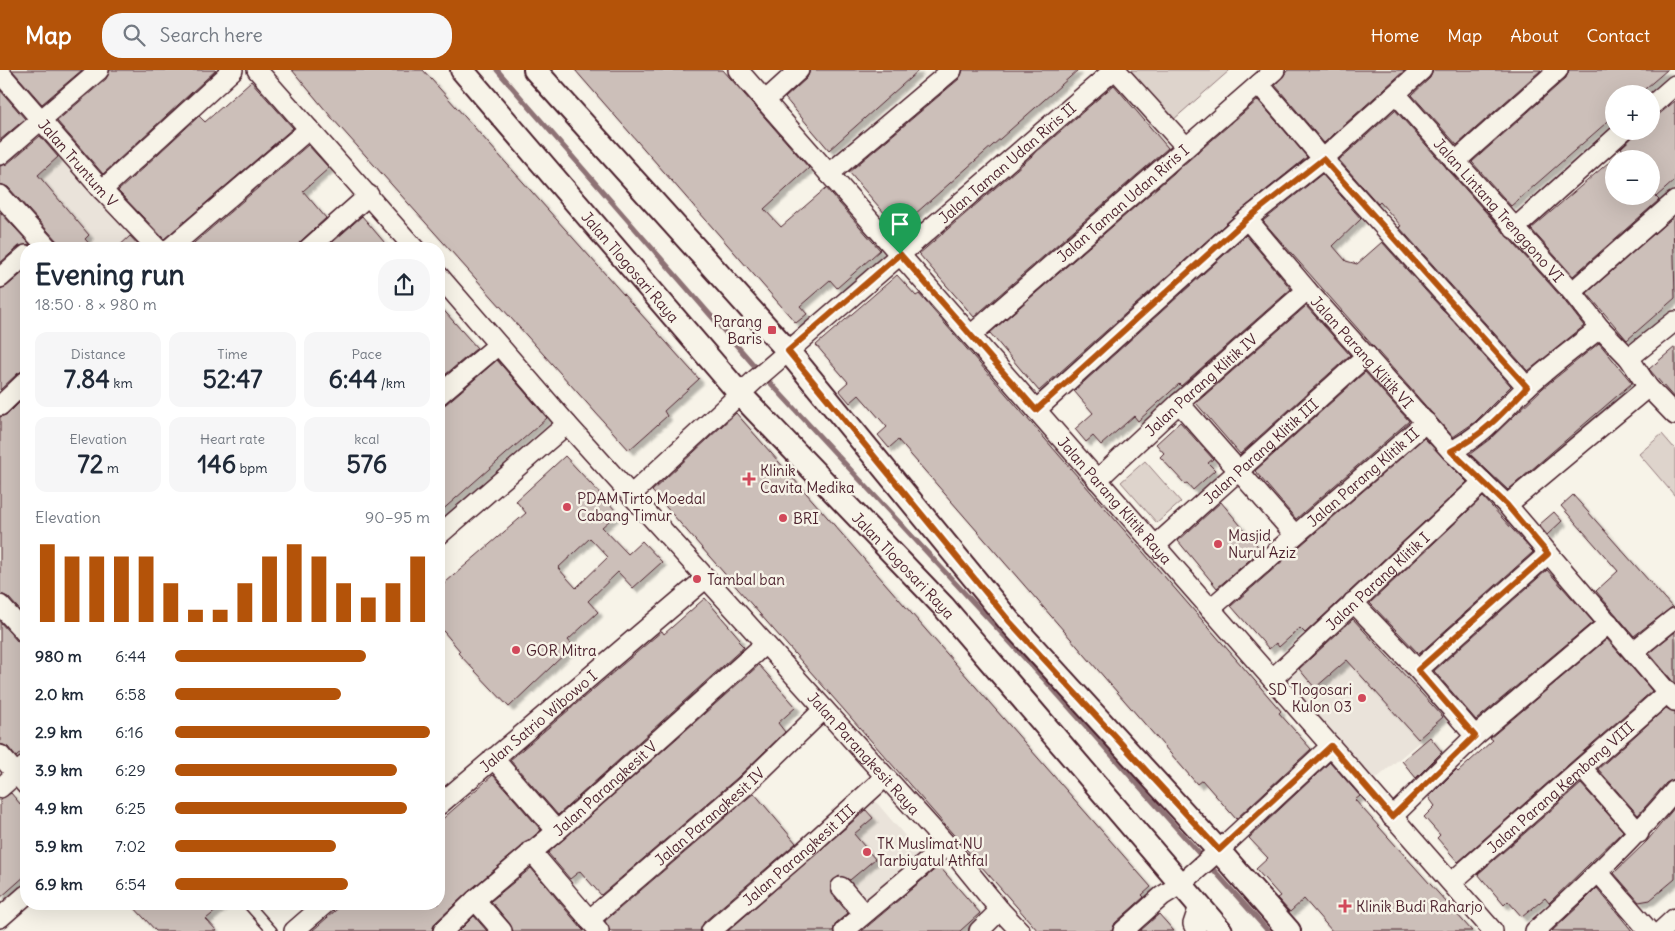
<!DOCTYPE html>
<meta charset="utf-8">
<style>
body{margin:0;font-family:Delius,sans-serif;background:#f6f6f7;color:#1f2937;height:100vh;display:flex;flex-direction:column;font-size:19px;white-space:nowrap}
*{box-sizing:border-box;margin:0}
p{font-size:16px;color:#747a83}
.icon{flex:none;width:28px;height:28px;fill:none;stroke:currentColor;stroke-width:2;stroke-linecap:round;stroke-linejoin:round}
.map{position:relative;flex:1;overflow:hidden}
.panel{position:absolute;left:20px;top:172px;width:425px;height:668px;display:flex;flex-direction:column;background:#fff;border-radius:20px;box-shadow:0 5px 20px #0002}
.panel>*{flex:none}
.controls{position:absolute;left:1605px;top:15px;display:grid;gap:10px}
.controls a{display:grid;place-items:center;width:55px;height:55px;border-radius:50%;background:#fff;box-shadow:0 5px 20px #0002;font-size:25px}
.pin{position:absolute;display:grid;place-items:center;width:42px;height:42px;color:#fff;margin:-51px -21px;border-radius:50% 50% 50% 0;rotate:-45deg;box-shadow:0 0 5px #0007}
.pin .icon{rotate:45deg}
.round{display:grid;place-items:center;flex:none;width:52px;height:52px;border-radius:20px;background:#f6f6f7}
.summary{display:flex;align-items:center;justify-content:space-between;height:85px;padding:0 15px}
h1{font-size:28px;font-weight:700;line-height:38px}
.stats{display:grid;grid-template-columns:repeat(3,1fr);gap:8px;height:85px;padding:5px 15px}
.stats div{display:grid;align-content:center;border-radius:12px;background:#f6f6f7;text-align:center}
.stats b{font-size:25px;font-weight:700}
.stats small{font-size:14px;font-weight:400}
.stats p{font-size:14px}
.chart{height:140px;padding:10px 15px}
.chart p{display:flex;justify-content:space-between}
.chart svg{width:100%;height:90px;margin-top:5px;stroke:#b45309;stroke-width:6}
ul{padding:0 15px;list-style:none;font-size:16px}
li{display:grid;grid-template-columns:80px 60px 1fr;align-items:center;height:38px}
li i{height:12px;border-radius:6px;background:#b45309}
header{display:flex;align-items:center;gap:30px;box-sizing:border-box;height:70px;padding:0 25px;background:#b45309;color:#fff}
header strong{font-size:24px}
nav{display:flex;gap:28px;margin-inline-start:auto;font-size:18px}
.search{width:350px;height:45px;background:#f6f6f7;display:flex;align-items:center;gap:12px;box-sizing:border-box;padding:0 18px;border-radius:20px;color:#747a83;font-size:19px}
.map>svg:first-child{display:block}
.built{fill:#eae3da}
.green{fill:#ded4cc;stroke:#947a7c}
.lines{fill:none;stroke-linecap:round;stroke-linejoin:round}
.stream{stroke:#8e7275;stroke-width:5}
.building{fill:#ccbfb9;stroke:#4a1f2b;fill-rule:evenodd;filter:url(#shadow)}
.service-casing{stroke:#4a1f2b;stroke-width:12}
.minor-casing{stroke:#4a1f2b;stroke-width:22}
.tertiary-casing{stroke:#4a1f2b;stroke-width:26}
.service{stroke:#f7f3e8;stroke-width:9}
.minor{stroke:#f7f3e8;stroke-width:19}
.tertiary{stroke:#f7f3e8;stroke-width:22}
.route-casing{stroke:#fff;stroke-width:10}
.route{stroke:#b45309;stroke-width:6}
.poi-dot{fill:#d1495b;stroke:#f7f3e8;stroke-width:2}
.labels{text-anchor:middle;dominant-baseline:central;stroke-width:5;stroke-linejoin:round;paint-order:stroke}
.street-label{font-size:15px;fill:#4a1f2b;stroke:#f7f3e8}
.poi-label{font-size:15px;fill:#4a1f2b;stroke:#f7f3e8;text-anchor:start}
</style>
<header>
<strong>Map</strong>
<div class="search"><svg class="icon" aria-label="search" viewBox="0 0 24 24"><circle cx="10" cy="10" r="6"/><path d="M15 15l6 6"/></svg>Search here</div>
<nav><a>Home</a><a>Map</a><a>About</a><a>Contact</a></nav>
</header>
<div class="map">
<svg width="1675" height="861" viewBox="0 0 1675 861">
<defs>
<filter id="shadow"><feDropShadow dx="4.5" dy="4.5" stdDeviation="1" flood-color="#0004"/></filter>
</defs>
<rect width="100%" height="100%" fill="#f7f3e8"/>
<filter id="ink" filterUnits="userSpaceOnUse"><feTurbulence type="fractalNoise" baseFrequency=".02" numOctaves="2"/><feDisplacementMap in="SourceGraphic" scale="10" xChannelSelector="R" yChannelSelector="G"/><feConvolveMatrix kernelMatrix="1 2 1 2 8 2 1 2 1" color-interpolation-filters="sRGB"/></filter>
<g filter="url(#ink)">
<path class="built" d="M40,59L146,179H56L52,174L0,114V90Z
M1355,541L1447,648L1369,715L1278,609Z
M871,726L923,787L864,838L812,777Z"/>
<path class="green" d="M1130,0H1230L1173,50Z
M1662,364L1675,379V426L1639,384Z
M1145,391L1181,432L1157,453L1121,412Z"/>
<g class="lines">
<path class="stream" d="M497,0L752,293L1044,609L1268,861"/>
</g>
<path class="building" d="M12,0H82L42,34Z
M110,0H216L103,104L57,51L106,9Z
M292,0H423L699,309L664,341L667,346L629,380L332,48Z
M575,0H723L809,98L764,139L781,157L826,118L880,180L837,218L830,210L800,236L807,244L796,253Z
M810,0H919L829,80L785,28L807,8Z
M963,0H1078L898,159L849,102L959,9Z
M1288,0H1405L1324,73L1275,15Z
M1433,0H1541L1457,75L1412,25L1430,8Z
M1569,0H1667L1639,24H1614V46L1511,136L1472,92L1566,8Z
M251,11L293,58L164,169L118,121L199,46L205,52Z
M1114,15L1168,78L974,247L919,184Z
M0,20L25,49L0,70Z
M1258,30L1307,87L1240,141L1039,321L990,263Z
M1675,31V110L1656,127L1659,130L1573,206L1531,159L1623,80L1621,78L1639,61H1651V51ZM1614,89H1651V126H1614Z
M1395,40L1563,229L1584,256L1528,301L1399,157L1401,156L1380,132L1378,134L1339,90Z
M40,66L58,87L38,105L89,165L85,169L94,179H60L57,171L8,117L0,114V96L7,94Z
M308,75L329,98L303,121L326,148L301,171L297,179H187Z
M1322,104L1361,149L1333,176L1346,191L1357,194L1382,172L1511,316L1475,352L1453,367L1263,151Z
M0,142L30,174L19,176L0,193Z
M362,146L390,179H325Z
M1673,147L1675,228L1627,270L1587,223Z
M1246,165L1291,219L1181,316L1179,314L1138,351L1134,346L1101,375L1093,366L1086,372L1075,359L1093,343L1074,321Z
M130,166L142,179H116Z
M26,200V300L18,303L0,320V219L7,216Z
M897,205L916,226L919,224L960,271L1281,641L1279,643L1311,679L1236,749L1202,710L1197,714L898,370L889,378L878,365L887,357L859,325L850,333L839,320L848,312L816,275Z
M439,235L477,278L439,310Z
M1306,236L1350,285L1240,384L1196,333Z
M1599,273L1632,313L1508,420L1470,384L1490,369L1543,318Z
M1675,277V329L1649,299Z
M497,290L547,348L439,443V336L446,334Z
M1365,302L1409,351L1296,449L1255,401Z
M26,326V547L8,527L0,524V347L8,344Z
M736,343L1151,817L1142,825L1144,827L1115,853L1112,861H1038L652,421Z
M1180,352L1213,389L1208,393L1215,400L1193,420L1187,413L1185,414L1160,387L1164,383L1156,374Z
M1424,368L1467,412L1305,563L1300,558L1279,577L1276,573L1269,579L1231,536Z
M565,386L618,443L602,457L628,484L642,471L662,492L633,518L618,502L588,531L598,542L568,570L573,576L509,637L458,583L460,581L439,556V518L526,443L516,431ZM590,468L608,487L576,518L558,498Z
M1573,425L1672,537L1634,566L1596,521L1618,501L1561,436Z
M1483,427L1533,482L1419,584L1370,533Z
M1221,432L1261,480L1217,518L1178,471Z
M1554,442L1562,451L1547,465L1539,455Z
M1547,500L1593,552L1476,650L1434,601Z
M705,528L740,569L738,571L744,577L558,745L510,690L662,561L664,564Z
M1353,549L1443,647L1418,669L1347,590L1315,618L1299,599Z
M0,552L18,572L26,575V678L16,687L8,677L0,674Z
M1675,562V614L1649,583Z
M1607,569L1652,621L1458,792L1437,768L1440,765L1424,747L1435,736L1429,728L1430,726L1456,700L1458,702L1493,670L1490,668Z
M759,595L796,637L778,653L785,662L737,708L601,825L580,801L570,809L548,783Z
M1666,638L1675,642V709L1666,713L1638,745L1598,699Z
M1430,667L1442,682L1416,708L1402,691Z
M1330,692L1360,726L1355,730L1472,861H1332L1304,829L1290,842L1277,828L1280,826L1256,799L1268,788L1249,768Z
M493,705L541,760L468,822L435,853L432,861H312L343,834H439V752Z
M1581,714L1623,761L1549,833L1545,828L1522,847L1508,831L1504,835L1478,804Z
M11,723L26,741V805L0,828V729Z
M754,723L796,773L704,852L700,861H610L605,851Z
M1675,737V809L1650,830L1639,832L1614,803L1647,771Z
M866,740L873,748L854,764L875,789L850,810L839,806L831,813L832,824L848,843L836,853L833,861H728Z
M939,796L980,843L960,861H862Z
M531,798L581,858L584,861H513L510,854L491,831Z
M1597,818L1632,861H1552L1580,835Z
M131,834H224L206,849L217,861H156Z
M1159,844L1174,861H1140Z
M474,846L487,861H459Z"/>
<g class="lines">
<g class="service-casing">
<path id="service" d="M248,834L272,861"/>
</g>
<g class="minor-casing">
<g id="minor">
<path d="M257,0L415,179"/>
<path id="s1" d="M738,0L1493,861"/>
<path d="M1116,0L1186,77"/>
<path id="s2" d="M0,3L102,120L158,179"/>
<path d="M1259,14L1323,89L1527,317"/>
<path id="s3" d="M1396,24L1572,222L1600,258L1629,288L1648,317L1675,345"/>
<path d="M765,31L799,0"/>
<path d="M1651,36L1675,15"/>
<path d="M0,85L99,0"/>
<path d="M1455,92L1558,0"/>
<path d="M829,104L952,0"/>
<path d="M102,120L233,0"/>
<path d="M0,125L49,179"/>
<path id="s4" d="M1247,149L1307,220L1451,381L1507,435L1675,631"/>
<path d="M1514,159L1623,61"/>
<path d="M169,179L309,59"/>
<path d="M308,179L369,125"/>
<path id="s5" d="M439,206L567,354L947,775L1000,840L1020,861"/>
<path d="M0,208L26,185"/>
<path d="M1572,222L1675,131"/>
<path id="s6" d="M971,265L1275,0"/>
<path d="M1629,288L1675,251"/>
<path d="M439,325L498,275"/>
<path d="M1179,333L1295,465"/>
<path d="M0,336L26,311"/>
<path d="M1036,340L1247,149L1323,89L1422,0"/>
<path d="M1451,381C1483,366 1502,340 1527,317C1550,296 1576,277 1600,258"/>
<path id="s7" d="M1097,410L1179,333L1307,220"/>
<path id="s8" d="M631,425L755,310L1114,0"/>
<path d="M1507,435L1648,317"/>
<path d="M439,465L567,354"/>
<path id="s9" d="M1155,476L1367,285"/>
<path d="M1353,532L1418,600L1475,666"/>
<path d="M0,535L26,564"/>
<path id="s10" d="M1210,539L1426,352"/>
<path d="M1634,581L1675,548"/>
<path d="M1418,600L1548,484"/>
<path id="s11" d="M1272,609L1483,412"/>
<path d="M0,685L26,715"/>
<path d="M493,688L557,761"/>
<path d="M1582,698L1639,763"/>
<path d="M0,718L25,696"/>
<path id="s12" d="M439,735L706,508"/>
<path d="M1392,747L1475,666L1609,553"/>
<path d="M531,781L599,861"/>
<path d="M1599,803L1649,861"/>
<path id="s13" d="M1452,812L1668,622"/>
<path d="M841,817L864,844"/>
<path d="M475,830L502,861"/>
<path d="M0,848L26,825"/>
<path id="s14" d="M589,850L745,716L824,639"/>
<path d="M294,861L325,834"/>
<path id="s15" d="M443,861L475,830L557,761L765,574"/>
<path id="s16" d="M711,861L805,780L884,708"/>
<path d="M844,861L947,775"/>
<path d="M979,861L1000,840"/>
<path d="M1123,861L1162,826L1181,814L1215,784L1331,676"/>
<path d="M1196,861L1193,854L1199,836"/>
<path d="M1535,861C1585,816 1632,771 1675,720"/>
<path d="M1661,861L1675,848"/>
</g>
</g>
<g class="tertiary-casing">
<g id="tertiary">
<path id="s17" d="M462,0L740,324L943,536L1221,861"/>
<path d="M535,0L788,281L1010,552L1219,781L1289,861"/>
</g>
</g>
<use href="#service" class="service"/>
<use href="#minor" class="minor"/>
<use href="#tertiary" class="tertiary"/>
</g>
</g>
<g class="lines" filter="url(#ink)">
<g class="route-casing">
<path id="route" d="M1323,89L1527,317C1504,342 1481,367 1451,381L1507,435L1548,484L1418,600L1475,666L1392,747L1331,676L1219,780L1010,552L788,281L900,184L1036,340L1247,149Z"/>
</g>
<use href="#route" class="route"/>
</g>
<g class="poi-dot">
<rect x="767" y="255" width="10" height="10" rx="2.5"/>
<path d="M746.5 401.5h5v5h5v5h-5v5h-5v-5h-5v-5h5z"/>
<circle cx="567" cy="437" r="5"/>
<circle cx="783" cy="448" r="5"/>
<circle cx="1218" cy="474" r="5"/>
<circle cx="697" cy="509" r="5"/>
<circle cx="516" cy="580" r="5"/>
<circle cx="1362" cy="628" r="5"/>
<circle cx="867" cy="782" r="5"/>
<path d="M1342.5 828.5h5v5h5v5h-5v5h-5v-5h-5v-5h5z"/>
</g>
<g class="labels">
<g class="street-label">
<text stroke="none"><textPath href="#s2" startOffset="119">Jalan Truntum V</textPath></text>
<text stroke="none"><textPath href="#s8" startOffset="502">Jalan Taman Udan Riris II</textPath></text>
<text stroke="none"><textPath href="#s6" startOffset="201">Jalan Taman Udan Riris I</textPath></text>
<text stroke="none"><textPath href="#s3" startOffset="155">Jalan Lintang Trenggono VI</textPath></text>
<text stroke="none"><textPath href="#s17" startOffset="259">Jalan Tlogosari Raya</textPath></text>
<text stroke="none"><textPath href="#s4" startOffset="176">Jalan Parang Klitik VI</textPath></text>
<text stroke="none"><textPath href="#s7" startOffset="141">Jalan Parang Klitik IV</textPath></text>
<text stroke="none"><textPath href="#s9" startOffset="142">Jalan Parang Klitik III</textPath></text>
<text stroke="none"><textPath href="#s10" startOffset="202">Jalan Parang Klitik II</textPath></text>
<text stroke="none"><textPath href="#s1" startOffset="572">Jalan Parang Klitik Raya</textPath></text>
<text stroke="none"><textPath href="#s17" startOffset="664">Jalan Tlogosari Raya</textPath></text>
<text stroke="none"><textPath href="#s11" startOffset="144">Jalan Parang Klitik I</textPath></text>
<text stroke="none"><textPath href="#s12" startOffset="130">Jalan Satrio Wibowo I</textPath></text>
<text stroke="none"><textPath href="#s5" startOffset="639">Jalan Parangkesit Raya</textPath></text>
<text stroke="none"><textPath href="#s13" startOffset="144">Jalan Parang Kembang VIII</textPath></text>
<text stroke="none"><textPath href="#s15" startOffset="216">Jalan Parangkesit V</textPath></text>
<text stroke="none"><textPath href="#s14" startOffset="159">Jalan Parangkesit IV</textPath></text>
<text stroke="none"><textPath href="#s16" startOffset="116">Jalan Parangkesit III</textPath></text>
</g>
<g class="poi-label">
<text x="762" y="251" text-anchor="end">Parang<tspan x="762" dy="17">Baris</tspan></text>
<text x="760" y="400">Klinik<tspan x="760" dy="17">Cavita Medika</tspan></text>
<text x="577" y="428">PDAM Tirto Moedal<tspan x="577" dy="17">Cabang Timur</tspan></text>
<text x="793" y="448">BRI</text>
<text x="1228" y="465">Masjid<tspan x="1228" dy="17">Nurul Aziz</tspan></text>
<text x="707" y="509">Tambal ban</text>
<text x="526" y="580">GOR Mitra</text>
<text x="1352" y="619" text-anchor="end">SD Tlogosari<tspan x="1352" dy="17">Kulon 03</tspan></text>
<text x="877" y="773">TK Muslimat NU<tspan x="877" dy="17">Tarbiyatul Athfal</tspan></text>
<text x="1356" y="836">Klinik Budi Raharjo</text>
</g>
</g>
</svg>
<div class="controls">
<a>+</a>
<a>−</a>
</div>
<div class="pin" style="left:900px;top:184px;background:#1e9e55"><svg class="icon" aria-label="arrive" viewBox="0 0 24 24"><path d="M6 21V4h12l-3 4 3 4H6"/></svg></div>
<section class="panel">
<div class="summary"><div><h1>Evening run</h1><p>18:50 · 8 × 980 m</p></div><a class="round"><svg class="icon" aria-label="share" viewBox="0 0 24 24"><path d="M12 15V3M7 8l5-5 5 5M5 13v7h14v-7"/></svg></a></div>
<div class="stats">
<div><p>Distance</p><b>7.84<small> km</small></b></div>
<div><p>Time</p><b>52:47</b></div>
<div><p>Pace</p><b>6:44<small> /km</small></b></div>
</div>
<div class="stats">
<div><p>Elevation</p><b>72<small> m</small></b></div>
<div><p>Heart rate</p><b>146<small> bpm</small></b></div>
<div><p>kcal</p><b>576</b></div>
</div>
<div class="chart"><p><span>Elevation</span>90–95 m</p>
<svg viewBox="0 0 160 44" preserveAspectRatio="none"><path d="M5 44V6M15 44V12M25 44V12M35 44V12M45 44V12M55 44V25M65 44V38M75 44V38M85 44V25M95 44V12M105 44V6M115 44V12M125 44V25M135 44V32M145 44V25M155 44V12"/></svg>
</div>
<ul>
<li><b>980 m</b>6:44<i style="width:75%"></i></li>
<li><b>2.0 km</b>6:58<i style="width:65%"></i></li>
<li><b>2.9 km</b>6:16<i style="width:100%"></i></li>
<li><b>3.9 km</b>6:29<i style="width:87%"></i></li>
<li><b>4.9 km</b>6:25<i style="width:91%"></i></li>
<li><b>5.9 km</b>7:02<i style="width:63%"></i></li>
<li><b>6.9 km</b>6:54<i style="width:68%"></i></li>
</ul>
</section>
</div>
